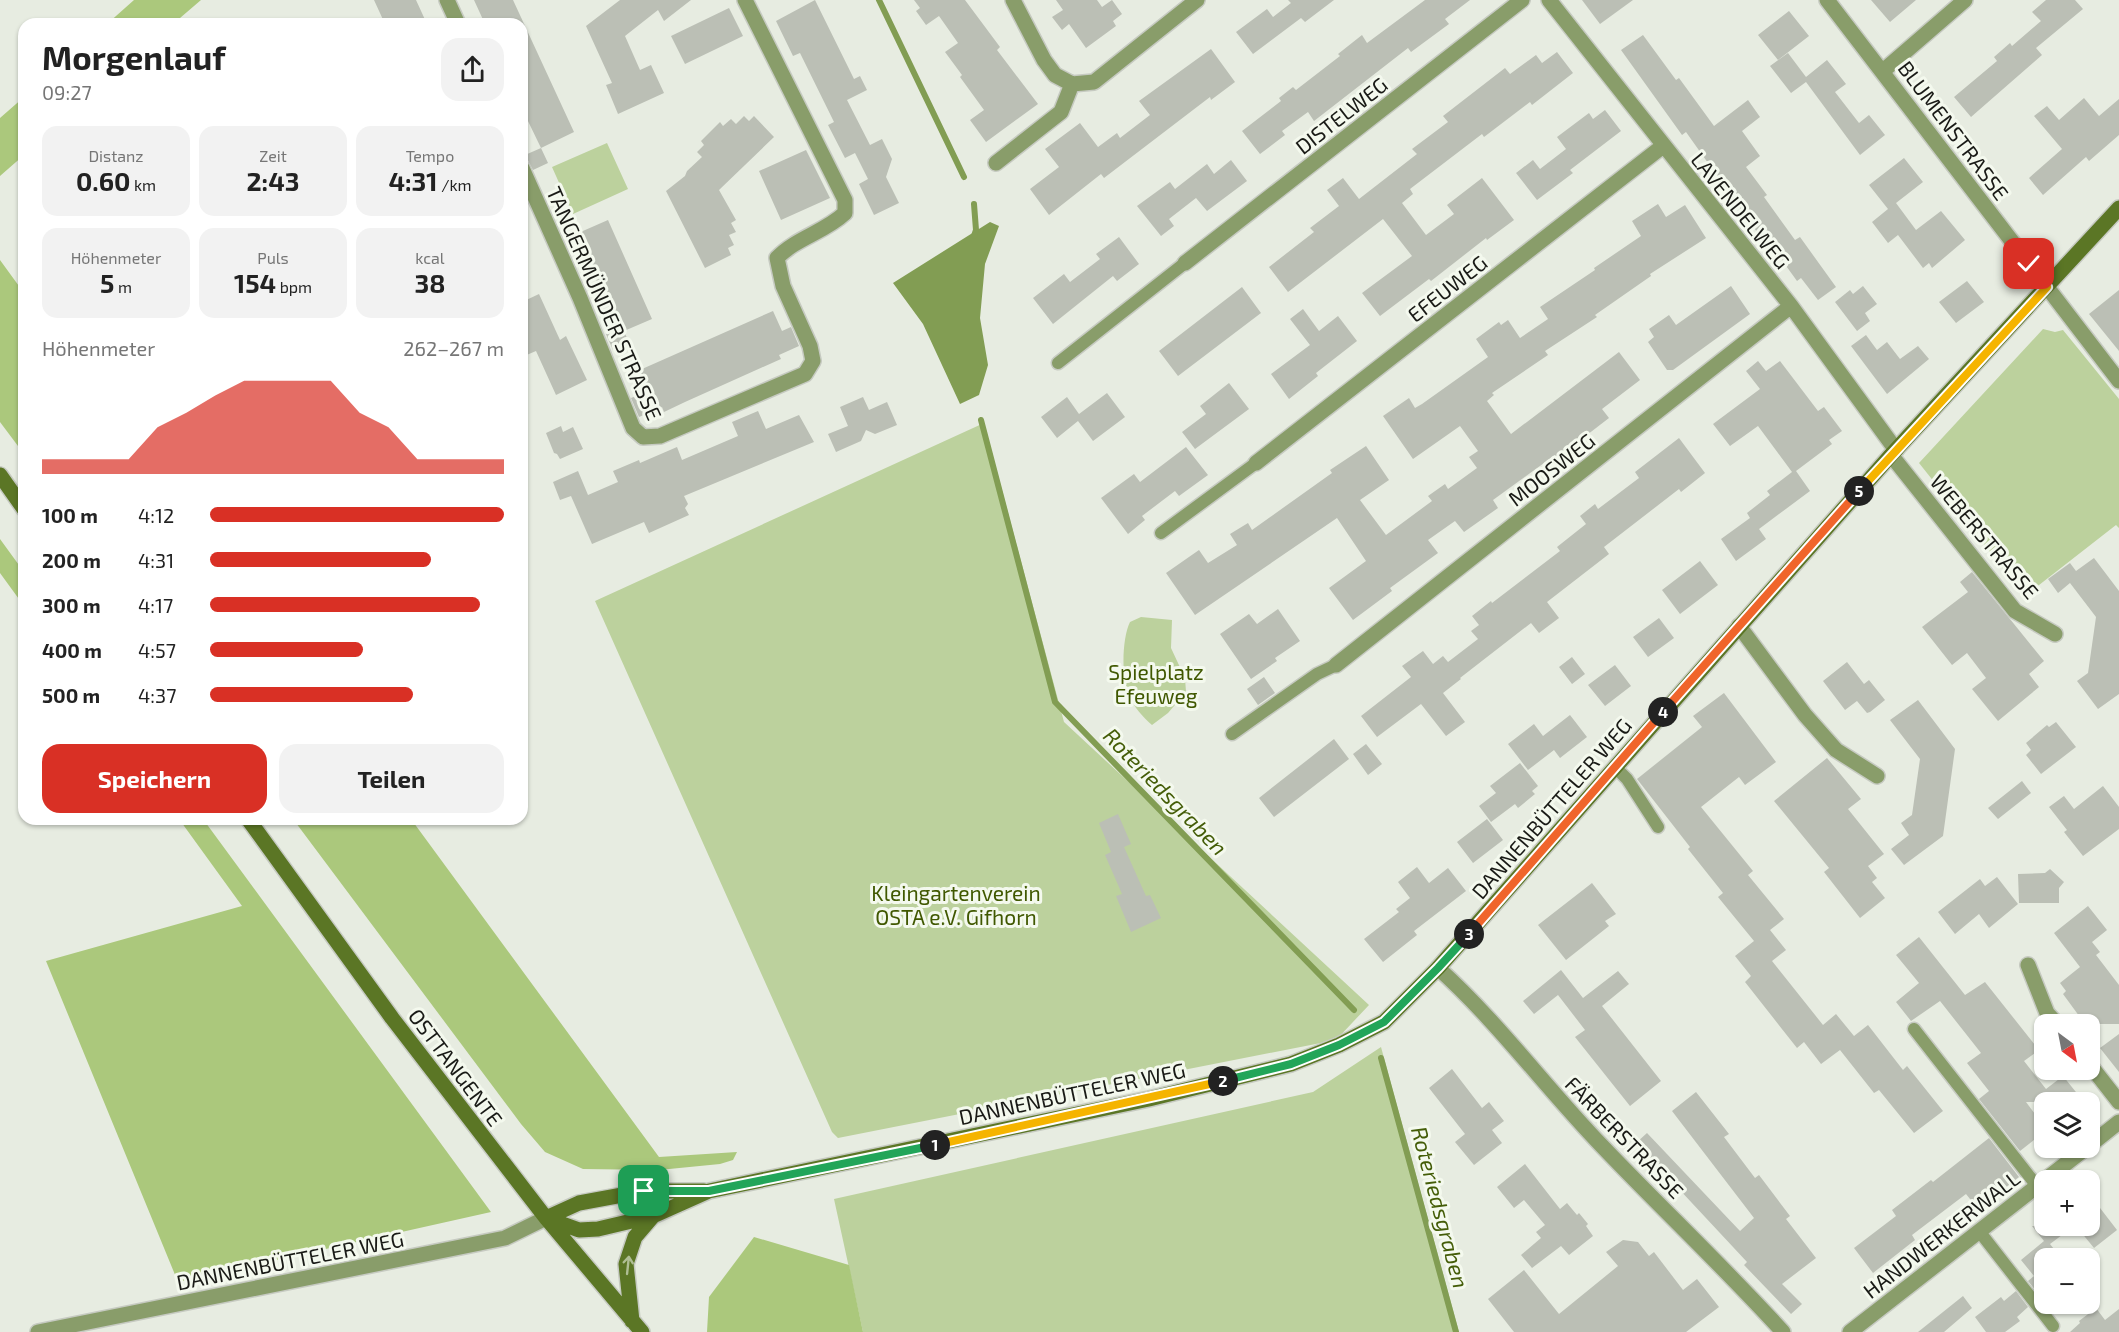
<!DOCTYPE html>
<html lang="de">
<meta charset="utf-8">
<style>
body{margin:0;font-family:"Exo 2",sans-serif;background:#f2f2f2;color:#222;height:100vh;display:flex;flex-direction:column;font-size:22px;white-space:nowrap}
*{box-sizing:border-box;margin:0}
p{font-size:20px;color:#767676}
.icon{flex:none;width:33px;height:33px;fill:none;stroke:currentColor;stroke-width:2;stroke-linecap:round;stroke-linejoin:round}
.map{position:relative;flex:1;overflow:hidden}
.side{position:absolute;left:18px;top:18px;width:510px;height:807px;display:flex;flex-direction:column;background:#fff;border-radius:18px;box-shadow:0 2px 4px #0004}
.side>*{flex:none}
.needle{width:39px;rotate:148deg}
.controls{position:absolute;left:2034px;top:1014px;display:grid;gap:12px}
.controls a{display:grid;place-items:center;width:66px;height:66px;border-radius:12px;background:#fff;box-shadow:0 2px 4px #0004;font-size:30px}
.pin{position:absolute;display:grid;place-items:center;width:51px;height:51px;color:#fff;margin:-26px;border-radius:12px;box-shadow:0 3px 9px #0006}
.km{position:absolute;width:30px;height:30px;margin:-15px;border-radius:50%;background:#222;color:#fff;font-size:16px;line-height:30px;text-align:center}
.round{display:grid;place-items:center;flex:none;width:63px;height:63px;border-radius:18px;background:#f2f2f2}
.head{display:flex;align-items:center;justify-content:space-between;height:102px;padding:0 24px}
h1{font-size:33px;font-weight:700;line-height:45px}
.figures{display:grid;grid-template-columns:repeat(3,1fr);gap:9px;height:102px;padding:6px 24px}
.figures div{display:grid;align-content:center;border-radius:15px;background:#f2f2f2;text-align:center}
.figures b{font-size:26px;font-weight:700}
.figures small{font-size:16px;font-weight:400}
.figures p{font-size:16px}
.chart{height:168px;padding:12px 24px}
.chart p{display:flex;justify-content:space-between}
.chart svg{width:100%;height:108px;margin-top:6px;fill:#d93025;opacity:.7}
.action{display:flex;gap:12px;margin-top:auto;padding:12px 24px}
.action a{flex:1;height:69px;border-radius:18px;background:#d93025;color:#fff;font-size:24px;font-weight:700;line-height:69px;text-align:center}
.action a+a{background:#f2f2f2;color:#222}
ul{padding:0 24px;list-style:none;font-size:20px}
li{display:grid;grid-template-columns:96px 72px 1fr;align-items:center;height:45px}
li i{height:15px;border-radius:8px;background:#d93025}
.map>svg:first-child{display:block}
.green{fill:#bcd19d}
.forest{fill:#abc87c}
.water{fill:#829d53}
.lines{fill:none;stroke-linecap:round;stroke-linejoin:round}
.stream{stroke:#829d53;stroke-width:6}
.building{fill:#bbbfb5}
.lane-casing{stroke:#c6cac1;stroke-width:15}
.street-casing{stroke:#c6cac1;stroke-width:18}
.secondary-casing{stroke:#c6cac1;stroke-width:18}
.lane{stroke:#899d6a;stroke-width:12}
.street{stroke:#899d6a;stroke-width:15}
.secondary{stroke:#5b7625;stroke-width:15}
.oneway{stroke:#afbe94}
.split-1-casing{stroke:#fff;stroke-width:12}
.split-2-casing{stroke:#fff;stroke-width:12}
.split-3-casing{stroke:#fff;stroke-width:12}
.split-4-casing{stroke:#fff;stroke-width:12}
.split-5-casing{stroke:#fff;stroke-width:12}
.split-6-casing{stroke:#fff;stroke-width:12}
.split-1{stroke:#22a559;stroke-width:8}
.split-2{stroke:#f5b400;stroke-width:8}
.split-3{stroke:#22a559;stroke-width:8}
.split-4{stroke:#f0652b;stroke-width:8}
.split-5{stroke:#f0652b;stroke-width:8}
.split-6{stroke:#f5b400;stroke-width:8}
.labels{text-anchor:middle;dominant-baseline:central;stroke-width:6;stroke-linejoin:round;paint-order:stroke}
.street-label{font-size:21px;fill:#191a16;stroke:#f4f9ee}
.park-label{font-size:21px;fill:#405800;stroke:#f4f9ee}
.water-label{font-size:22px;font-style:italic;fill:#445d08;stroke:#f4f9ee}
</style>
<div class="map">
<svg width="2119" height="1332" viewBox="0 0 2119 1332">
<rect width="100%" height="100%" fill="#e7ece1"/>
<path class="green" d="M607,143L628,189L573,214L552,167Z
M2043,329L2055,332L2063,330L2119,399V528L2116,525L2025,596L1919,463Z
M984,423L1064,722L1369,1005L1336,1040L838,1138L832,1132L595,601Z
M1141,617L1172,620L1171,648L1185,678L1186,692L1168,713L1152,725C1143,717 1134,707 1129,696C1121,678 1122,638 1130,622Z
M1381,1047L1459,1332H863L834,1199L1313,1092Z"/>
<path class="forest" d="M134,0H201L173,24H107Z
M24,97V155L0,176V118Z
M0,260L24,293V454L0,422Z
M0,539L24,572V606L0,573Z
M179,819H203L491,1212L178,1282L46,961L242,906Z
M293,819H411L659,1157L737,1152L733,1160L720,1164L659,1170L583,1169L545,1152L521,1124Z
M754,1237L849,1265L863,1332H707L709,1297Z"/>
<path class="water" d="M990,222L999,226L985,264L980,318L988,365L979,395L960,404L923,324L893,283Z"/>
<g class="lines">
<path class="stream" d="M879,0L964,177
M974,204L976,230L974,236
M981,420L1055,702L1354,1010
M1381,1058L1456,1332"/>
</g>
<path class="building" d="M374,0H416L427,24H385Z
M474,0H513L574,132L541,148L527,119L522,122V24H485Z
M620,0H691L664,21L658,10L625,36L640,70L651,65L664,93L618,114L606,85L612,83L586,26Z
M815,0L854,79L860,76L867,90L847,100L870,145L882,139L892,159L886,177L899,203L874,215L859,184L868,179L855,153L845,158L828,125L834,122L800,53L793,56L776,21Z
M914,0H965L1000,47L997,50L1038,104L986,142L970,120L984,110L960,77L962,75L945,52L958,43L939,16L926,25L916,11L920,8Z
M1056,0H1097L1102,7L1112,0L1122,14L1113,21L1116,26L1086,48L1069,24L1062,30L1052,17L1063,10Z
M1288,0H1334L1305,22L1301,18L1253,54L1236,32L1267,9L1273,17L1291,3Z
M1425,0H1470L1445,19L1449,24L1411,52L1408,48L1314,121L1308,112L1282,131L1285,135L1260,154L1242,131L1281,101L1279,98L1293,87L1296,90L1340,56L1338,54L1362,35L1367,43Z
M1582,0H1633L1600,24Z
M1871,0H1916L1890,22Z
M2046,0H2075L2083,9L2036,48L2042,55L1971,117L1954,97L1997,61L1994,57L2010,43L2012,46L2041,21L2032,12Z
M729,8L743,36L685,64L671,36Z
M1789,11L1809,36L1778,60L1758,35Z
M1643,35L1676,80L1679,78L1714,126L1748,100L1760,117L1742,131L1760,156L1746,167L1767,195L1764,197L1795,240L1800,237L1836,287L1818,300L1801,278L1797,281L1760,230L1757,232L1686,132L1682,135L1621,50Z
M1211,49L1235,82L1211,100L1210,97L1104,178L1101,174L1049,215L1030,189L1059,167L1045,149L1080,123L1098,147L1117,133L1120,138L1150,115L1139,101Z
M1557,52L1573,73L1532,105L1530,102L1484,137L1482,134L1410,189L1413,194L1402,203L1426,235L1454,214L1447,205L1482,178L1514,220L1487,240L1486,238L1431,281L1429,279L1380,316L1362,293L1412,256L1383,219L1288,292L1269,267L1314,232L1310,228L1339,206L1327,190L1343,178L1359,199L1417,154L1412,149L1448,122L1443,116L1505,68L1510,74L1536,55L1542,63Z
M1788,53L1806,77L1827,60L1846,84L1835,92L1859,123L1869,115L1885,135L1860,155L1806,82L1791,93L1770,66Z
M2084,98L2099,116L2119,99V135L2089,161L2086,157L2043,195L2029,178L2062,149L2034,116L2047,106L2059,120Z
M1605,110L1621,131L1570,170L1573,173L1537,200L1516,173L1533,160L1540,169L1566,149L1557,137L1589,113L1593,119Z
M744,116L749,121L754,116L774,137L719,190L736,220L731,223L736,232L729,235L734,245L728,248L731,255L705,268L666,191L685,176L687,171L702,157L697,152L704,145L701,141L720,122L723,126L731,119L736,124Z
M541,148L548,163L533,170L525,155Z
M806,150L830,198L781,220L759,171Z
M1904,158L1923,182L1896,203L1916,230L1941,211L1965,240L1932,268L1929,263L1923,268L1898,235L1888,243L1872,222L1888,209L1869,185Z
M1231,160L1247,181L1207,211L1196,198L1169,219L1174,226L1161,236L1137,206L1170,182L1175,189L1207,164L1214,174Z
M1658,204L1666,217L1685,205L1706,238L1650,274L1651,276L1595,315L1597,317L1545,351L1548,355L1492,393L1494,395L1487,401L1511,434L1619,352L1640,380L1602,409L1609,418L1557,458L1555,455L1493,500L1498,508L1464,532L1455,521L1428,540L1438,553L1390,588L1392,591L1353,620L1329,588L1366,561L1337,518L1195,615L1166,573L1199,550L1208,563L1237,545L1230,534L1248,523L1252,530L1332,473L1330,470L1366,446L1389,480L1360,500L1386,535L1432,501L1428,496L1445,484L1448,489L1477,468L1469,457L1478,451L1460,426L1413,459L1383,416L1409,398L1415,408L1422,404L1488,357L1476,339L1499,322L1501,325L1508,320L1520,338L1548,319L1540,307L1595,270L1594,268L1641,236L1632,221Z
M608,220L652,319L624,331L629,343L613,350L606,334L618,329L576,234Z
M1119,237L1139,264L1117,281L1113,276L1053,324L1033,298L1064,274L1070,282L1100,259L1096,254Z
M1967,281L1984,302L1956,323L1939,302Z
M1731,286L1750,314L1673,370H1667L1648,342L1654,337L1649,329L1669,315L1676,325Z
M1863,286L1877,304L1865,313L1870,321L1857,331L1835,302L1850,290L1853,294Z
M1242,287L1261,313L1178,376L1159,351Z
M2119,290V351L2089,314Z
M539,294L560,340L566,336L587,380L556,395L536,351L522,357V302Z
M1303,309L1319,331L1338,316L1357,341L1316,373L1318,376L1289,399L1271,374L1310,345L1290,319Z
M773,311L782,331L791,327L799,346L779,355L781,359L685,402L664,412L662,407L639,417L631,398L642,394L633,373Z
M1866,335L1877,350L1887,342L1900,359L1918,346L1929,359L1887,394L1851,346Z
M1758,361L1766,371L1780,361L1818,411L1824,407L1842,431L1829,440L1832,444L1796,471L1810,491L1759,529L1766,539L1736,561L1721,539L1750,518L1747,513L1770,495L1767,491L1792,472L1758,426L1730,446L1713,424L1760,389L1746,371Z
M1229,383L1249,409L1195,449L1182,432L1206,414L1200,406Z
M1107,393L1125,417L1093,441L1078,421L1057,438L1041,417L1067,397L1079,414Z
M863,397L869,410L887,402L897,425L875,434L866,430L861,441L836,452L828,434L848,426L840,407Z
M758,411L766,429L799,415L814,442L684,496L688,504L685,508L689,515L649,533L644,522L592,544L571,496L560,500L553,482L578,471L588,495L618,482L613,471L639,460L640,463L677,447L682,460L738,436L732,422Z
M561,426L563,432L573,427L583,449L560,459L557,454L554,453L546,433Z
M1679,438L1705,473L1681,492L1679,489L1604,547L1609,554L1547,602L1559,618L1539,633L1531,623L1460,678L1461,679L1443,693L1465,722L1446,736L1421,704L1377,737L1361,716L1411,677L1402,666L1423,651L1433,664L1443,656L1448,662L1478,639L1471,631L1479,625L1472,616L1491,601L1492,603L1560,551L1557,547L1586,524L1580,516L1595,504L1598,509L1639,478L1635,472Z
M1186,447L1208,475L1179,496L1175,491L1142,516L1145,520L1128,534L1101,498L1134,474L1140,482Z
M2094,558L2119,591V694L2098,709L2077,681L2088,673L2096,617L2070,583L2058,593L2048,579L2070,563L2076,571Z
M1700,561L1718,585L1680,614L1662,590Z
M1972,572L2044,661L2029,674L2039,687L1998,721L1972,689L1986,678L1967,653L1952,665L1922,627L1968,592L1960,582Z
M1278,609L1300,641L1275,658L1277,661L1251,679L1220,634L1249,614L1257,624Z
M1659,618L1674,638L1648,657L1633,637Z
M1572,657L1585,674L1572,684L1559,667Z
M1847,662L1864,684L1869,680L1885,700L1870,712L1867,713L1857,701L1845,710L1823,681Z
M1615,665L1631,686L1605,706L1588,685Z
M1264,677L1275,693L1258,705L1247,689Z
M1724,693L1776,762L1745,785L1739,777L1701,807L1753,871L1748,875L1784,919L1770,930L1786,950L1772,961L1823,1025L1836,1014L1854,1036L1868,1025L1903,1070L1907,1066L1943,1111L1914,1133L1879,1090L1874,1093L1840,1050L1821,1064L1804,1042L1797,1048L1745,982L1751,976L1735,956L1754,941L1718,897L1723,893L1688,849L1690,847L1637,779L1702,727L1693,716Z
M1918,700L1955,749L1943,836L1904,865L1891,849L1909,835L1901,823L1912,815L1920,759L1890,720Z
M1570,715L1587,737L1560,758L1554,750L1528,770L1508,744L1534,724L1543,736Z
M2056,722L2076,747L2041,774L2026,755L2031,750L2026,743L2047,725L2049,727Z
M1334,739L1349,759L1274,817L1259,798Z
M1366,744L1382,764L1368,775L1353,754Z
M1827,758L1861,799L1848,809L1884,854L1868,866L1877,878L1872,882L1885,898L1860,918L1824,872L1829,868L1774,801Z
M1520,763L1538,786L1532,791L1535,794L1518,808L1515,804L1491,822L1479,806L1496,793L1490,786Z
M2022,781L2031,793L1998,819L1988,808Z
M2103,786L2119,807V829L2083,856L2064,832L2067,830L2049,807L2064,796L2074,809Z
M1118,814L1131,844L1124,847L1146,896L1150,895L1161,918L1131,932L1116,896L1122,894L1105,855L1111,852L1099,823Z
M1487,819L1503,840L1473,863L1457,842Z
M1417,867L1429,883L1448,868L1466,891L1414,931L1417,935L1383,962L1364,939L1399,912L1396,909L1410,898L1398,882Z
M2050,869L2064,882L2059,888V903H2019L2018,874L2045,873Z
M1997,877L2018,904L1989,928L1979,914L1955,934L1938,912L1980,879L1985,886Z
M1592,883L1616,914L1605,921L1609,926L1566,960L1538,925Z
M2088,906L2107,930L2092,942L2100,952L2096,955L2119,985V1024H2085L2063,994L2066,991L2060,983L2080,967L2054,933Z
M1919,937L1965,995L1985,982L2039,1050L2024,1061L2046,1089L2063,1076L2084,1102H2026L2044,1126V1132L2020,1151L1979,1099L1989,1091L1967,1063L1981,1053L1940,1001L1911,1021L1896,1002L1919,983L1896,955Z
M1561,970L1583,998L1618,971L1629,984L1602,1006L1661,1081L1630,1106L1575,1037L1585,1030L1558,995L1534,1014L1523,1001Z
M2119,1034V1072L2100,1048Z
M1452,1069L1482,1108L1489,1102L1504,1121L1492,1130L1502,1143L1474,1165L1455,1142L1465,1134L1429,1088Z
M1696,1092L1729,1134L1724,1137L1755,1178L1759,1175L1790,1216L1786,1219L1816,1258L1782,1284L1802,1304L1791,1314L1744,1265L1747,1262L1636,1143L1647,1133L1740,1231L1754,1218L1672,1111Z
M1989,1138L2019,1177L1978,1209L1966,1194L1912,1235L1915,1240L1873,1273L1854,1248L1896,1216L1892,1210L1931,1180L1933,1182Z
M1525,1164L1560,1209L1567,1203L1577,1215L1579,1213L1588,1224L1586,1226L1593,1236L1569,1255L1561,1246L1532,1268L1521,1255L1541,1238L1536,1232L1545,1225L1524,1200L1514,1208L1497,1187Z
M2090,1195L2117,1230L2094,1248L2076,1226H2090Z
M2032,1226H2074L2050,1244L2061,1258H2044V1294L2041,1297L2028,1281L2034,1276L2021,1260L2044,1241Z
M1623,1240L1638,1242L1649,1256L1654,1252L1683,1290L1697,1279L1719,1307L1686,1332H1514L1488,1299L1524,1270L1559,1314L1618,1266L1606,1252Z
M2016,1291L2028,1307L2017,1317L2020,1321L2005,1332H1986L1975,1317L2001,1297L2004,1301Z
M1963,1296L1972,1308L1944,1332H1918Z
M2096,1308L2105,1320L2119,1309V1332H2070L2080,1323L2079,1321Z"/>
<g class="lines">
<g class="lane-casing">
<path id="lane" d="M1058,363L1185,263
M1161,533L1256,463
M1232,734L1317,674L1336,665
M1615,767L1627,779L1658,827
M1914,1029L2037,1186
M1979,1231L2053,1326"/>
</g>
<g class="street-casing">
<path id="street" d="M447,0L458,24
M1013,0L1044,60L1055,75L1072,84
M1549,0L1791,306L1896,450
M1827,0L2119,381
M1883,71L1965,0
M996,163L1061,112L1072,84L1094,82L1197,0
M522,168L580,298L633,428L643,437L660,436L805,374L813,361L810,346L783,286L777,258C796,238 825,232 845,213V200L745,0
M1185,263L1522,0
M1891,455L2015,611L2055,634
M1256,463L1663,146
M1739,626L1805,715L1836,750L1877,776
M1336,665L1791,306
M2028,965L2047,1013L2057,1024
M1438,968C1498,1022 1546,1088 1602,1146C1662,1209 1725,1268 1783,1332
M2090,1065L2119,1102
M2090,1145L2119,1122
M38,1332L505,1238L546,1218
M1850,1332L2086,1148"/>
</g>
<g class="secondary-casing">
<path id="secondary" d="M0,475L24,509
M248,819L392,1018L546,1218L642,1332
M546,1218L579,1230L598,1229L653,1216L709,1191L1149,1099L1291,1064L1339,1045L1384,1022L1438,968L1891,455L2119,208
M546,1218L579,1203L644,1191H704
M632,1321L626,1264L635,1237L653,1216"/>
</g>
<use href="#lane" class="lane"/>
<use href="#street" class="street"/>
<use href="#secondary" class="secondary"/>
</g>
<defs><path id="oneway-shaft" d="M-6 0H5M1.5-3L5.5 0L1.5 3" fill="none" stroke-width="1.6" stroke-linecap="round" stroke-linejoin="round" transform="scale(1.5)"/></defs>
<use class="oneway" href="#oneway-shaft" transform="translate(628 1265) rotate(-84)"/>
<g class="lines">
<g class="split-1-casing">
<path id="split-1" d="M644,1191H709L935,1145"/>
</g>
<g class="split-2-casing">
<path id="split-2" d="M935,1145L1223,1081"/>
</g>
<g class="split-3-casing">
<path id="split-3" d="M1223,1081L1291,1064L1339,1045L1384,1022L1438,968L1469,934"/>
</g>
<g class="split-4-casing">
<path id="split-4" d="M1469,934L1663,712"/>
</g>
<g class="split-5-casing">
<path id="split-5" d="M1663,712L1859,491"/>
</g>
<g class="split-6-casing">
<path id="split-6" d="M1859,491L2047,287L2029,264"/>
</g>
<use href="#split-1" class="split-1"/>
<use href="#split-2" class="split-2"/>
<use href="#split-3" class="split-3"/>
<use href="#split-4" class="split-4"/>
<use href="#split-5" class="split-5"/>
<use href="#split-6" class="split-6"/>
</g>
<g class="labels">
<g class="street-label">
<text transform="translate(1341 115) rotate(-38)">DISTELWEG</text>
<text transform="translate(1954 130) rotate(53)">BLUMENSTRASSE</text>
<text transform="translate(1741 210) rotate(51)">LAVENDELWEG</text>
<text transform="translate(1447 288) rotate(-38)">EFEUWEG</text>
<text transform="translate(605 303) rotate(66)">TANGERMÜNDER STRASSE</text>
<text transform="translate(1551 469) rotate(-38)">MOOSWEG</text>
<text transform="translate(1985 536) rotate(50)">WEBERSTRASSE</text>
<text transform="translate(1551 808) rotate(-49)">DANNENBÜTTELER WEG</text>
<text transform="translate(456 1067) rotate(53)">OSTTANGENTE</text>
<text transform="translate(1072 1093) rotate(-12)">DANNENBÜTTELER WEG</text>
<text transform="translate(1625 1137) rotate(46)">FÄRBERSTRASSE</text>
<text transform="translate(1941 1234) rotate(-38)">HANDWERKERWALL</text>
<text transform="translate(290 1260) rotate(-11)">DANNENBÜTTELER WEG</text>
</g>
<g class="park-label">
<text x="1156" y="671">Spielplatz<tspan x="1156" dy="24">Efeuweg</tspan></text>
<text x="956" y="892">Kleingartenverein<tspan x="956" dy="24">OSTA e.V. Gifhorn</tspan></text>
</g>
<g class="water-label">
<text transform="translate(1166 791) rotate(46)">Roteriedsgraben</text>
<text transform="translate(1441 1207) rotate(75)">Roteriedsgraben</text>
</g>
</g>
</svg>
<div class="controls">
<a><svg class="needle" viewBox="-14 -14 28 28"><path d="M0-13l5 13h-10z" fill="#e53935"/><path d="M0 13l5-13h-10z" fill="#767676"/></svg></a>
<a><svg class="icon" aria-label="layers" viewBox="0 0 24 24"><path d="M12 4l9 5-9 5-9-5zM3 14l9 5 9-5"/></svg></a>
<a>+</a>
<a>−</a>
</div>
<div class="pin" style="left:644px;top:1191px;background:#1e9e55"><svg class="icon" aria-label="arrive" viewBox="0 0 24 24"><path d="M6 21V4h12l-3 4 3 4H6"/></svg></div>
<div class="pin" style="left:2029px;top:264px;background:#d93025"><svg class="icon" aria-label="check" viewBox="0 0 24 24"><path d="M5 12l5 5 9-10"/></svg></div>
<b class="km" style="left:935px;top:1145px">1</b>
<b class="km" style="left:1223px;top:1081px">2</b>
<b class="km" style="left:1469px;top:934px">3</b>
<b class="km" style="left:1663px;top:712px">4</b>
<b class="km" style="left:1859px;top:491px">5</b>
<section class="side">
<div class="head"><div><h1>Morgenlauf</h1><p>09:27</p></div><a class="round"><svg class="icon" aria-label="share" viewBox="0 0 24 24"><path d="M12 15V3M7 8l5-5 5 5M5 13v7h14v-7"/></svg></a></div>
<div class="figures">
<div><p>Distanz</p><b>0.60<small> km</small></b></div>
<div><p>Zeit</p><b>2:43</b></div>
<div><p>Tempo</p><b>4:31<small> /km</small></b></div>
</div>
<div class="figures">
<div><p>Höhenmeter</p><b>5<small> m</small></b></div>
<div><p>Puls</p><b>154<small> bpm</small></b></div>
<div><p>kcal</p><b>38</b></div>
</div>
<div class="chart"><p><span>Höhenmeter</span>262–267 m</p>
<svg viewBox="0 0 160 44" preserveAspectRatio="none"><path d="M0 44V38L10 38L20 38L30 38L40 25L50 19L60 12L70 6L80 6L90 6L100 6L110 19L120 25L130 38L140 38L150 38L160 38V44z"/></svg>
</div>
<ul>
<li><b>100 m</b>4:12<i style="width:100%"></i></li>
<li><b>200 m</b>4:31<i style="width:75%"></i></li>
<li><b>300 m</b>4:17<i style="width:92%"></i></li>
<li><b>400 m</b>4:57<i style="width:52%"></i></li>
<li><b>500 m</b>4:37<i style="width:69%"></i></li>
</ul>
<div class="action"><a>Speichern</a><a>Teilen</a></div>
</section>
</div>
